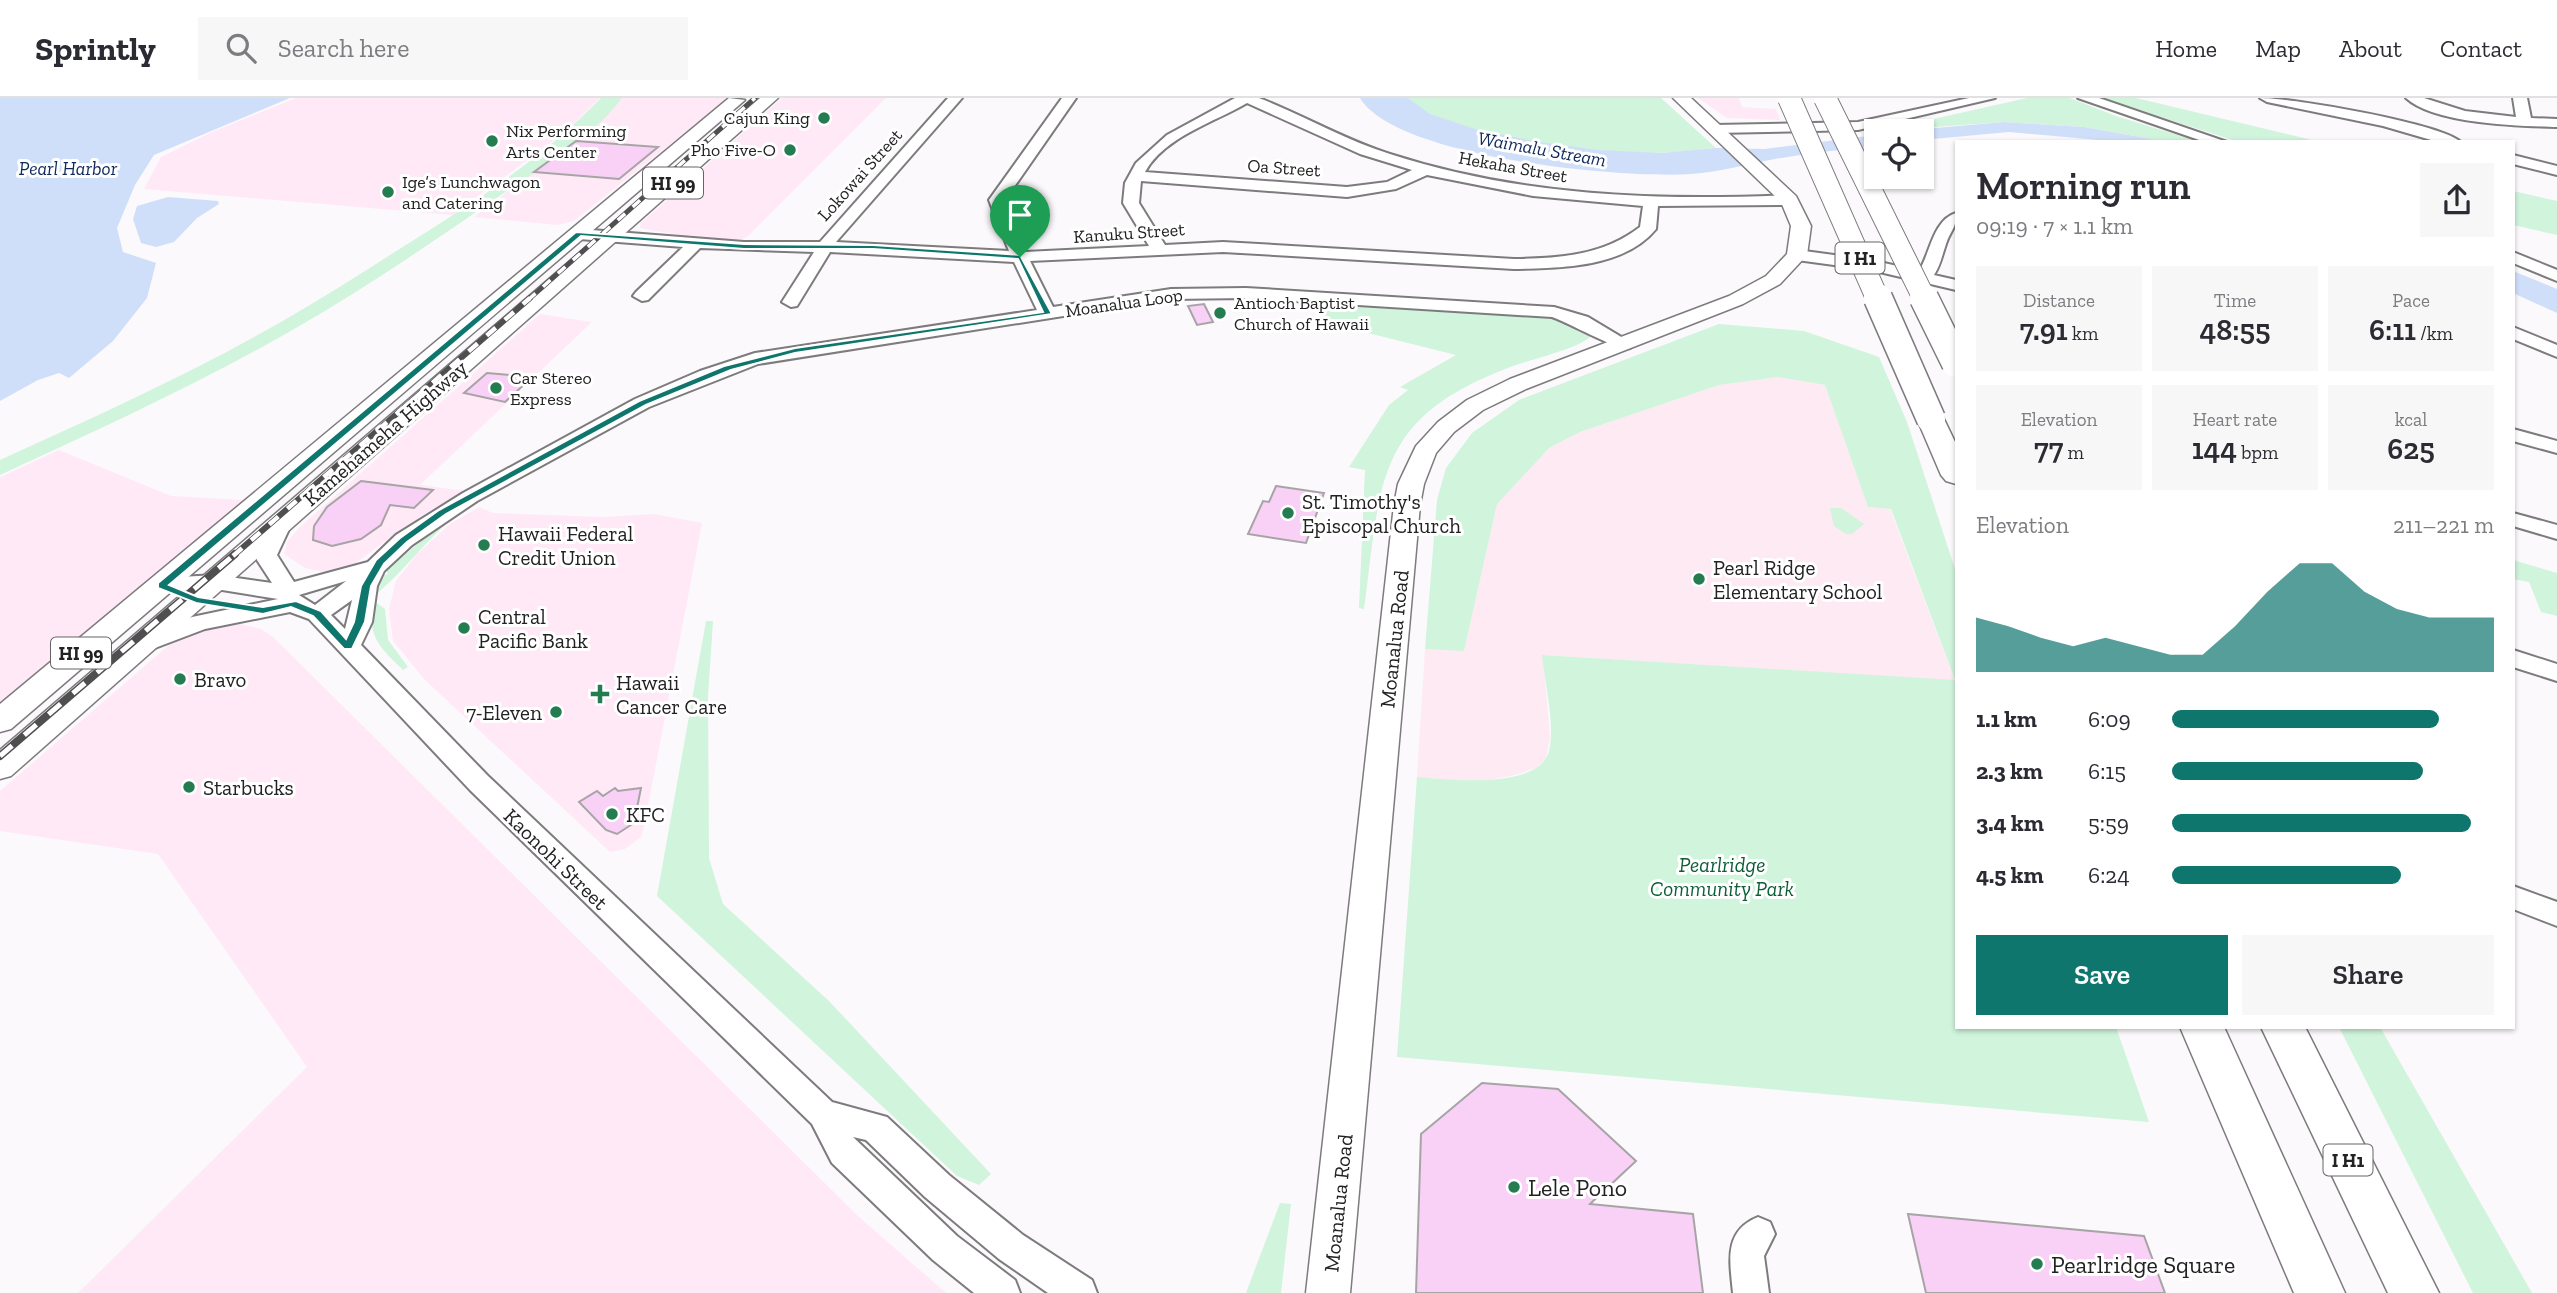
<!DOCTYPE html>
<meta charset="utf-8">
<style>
body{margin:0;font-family:"Zilla Slab",serif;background:#f7f7f7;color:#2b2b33;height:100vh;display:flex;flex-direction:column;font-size:26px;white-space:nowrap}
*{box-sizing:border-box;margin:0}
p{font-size:23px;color:#7c7c81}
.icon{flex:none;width:38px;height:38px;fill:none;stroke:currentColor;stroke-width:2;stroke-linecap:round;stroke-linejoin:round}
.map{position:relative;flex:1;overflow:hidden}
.side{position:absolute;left:1955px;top:42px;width:560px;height:889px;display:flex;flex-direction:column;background:#fff;border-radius:0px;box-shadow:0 2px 5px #0004}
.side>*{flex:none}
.controls{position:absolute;left:1864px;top:21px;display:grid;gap:14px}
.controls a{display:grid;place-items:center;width:70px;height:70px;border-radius:0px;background:#fff;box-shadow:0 2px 5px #0004;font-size:35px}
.pin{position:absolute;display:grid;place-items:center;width:60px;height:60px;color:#fff;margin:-72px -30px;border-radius:50% 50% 50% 0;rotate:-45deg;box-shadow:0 0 7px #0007}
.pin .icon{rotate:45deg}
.round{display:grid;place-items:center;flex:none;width:74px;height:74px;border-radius:0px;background:#f7f7f7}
.headline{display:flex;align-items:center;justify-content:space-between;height:119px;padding:0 21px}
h1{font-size:38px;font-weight:600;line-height:52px}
.stats{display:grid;grid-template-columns:repeat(3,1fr);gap:10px;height:119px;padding:7px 21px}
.stats div{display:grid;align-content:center;border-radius:0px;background:#f7f7f7;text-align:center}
.stats b{font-size:30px;font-weight:600}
.stats small{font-size:19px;font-weight:400}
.stats p{font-size:19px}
.chart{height:196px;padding:14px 21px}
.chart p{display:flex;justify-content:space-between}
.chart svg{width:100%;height:126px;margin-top:7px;fill:#0f766e;opacity:.7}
.primary-button{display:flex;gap:14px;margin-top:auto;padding:14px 21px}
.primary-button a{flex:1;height:80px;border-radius:0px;background:#0f766e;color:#fff;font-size:28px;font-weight:600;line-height:80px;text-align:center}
.primary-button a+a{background:#f7f7f7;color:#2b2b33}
ul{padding:0 21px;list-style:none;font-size:23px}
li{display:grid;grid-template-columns:112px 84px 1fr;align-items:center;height:52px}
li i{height:18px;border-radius:9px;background:#0f766e}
header{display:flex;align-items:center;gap:42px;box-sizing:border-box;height:98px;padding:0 35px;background:#fff;border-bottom:2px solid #e1e1e2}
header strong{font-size:33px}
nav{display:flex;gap:38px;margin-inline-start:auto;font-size:24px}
.search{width:490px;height:63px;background:#f7f7f7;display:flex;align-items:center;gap:18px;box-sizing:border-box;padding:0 24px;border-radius:0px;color:#7c7c81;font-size:26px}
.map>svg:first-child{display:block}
.commercial{fill:#ffe9f7}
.education{fill:#feeaf2}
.green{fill:#d0f4dc}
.water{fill:#d0dff9}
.building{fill:#f9d0f6;stroke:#a7a4a6;stroke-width:2}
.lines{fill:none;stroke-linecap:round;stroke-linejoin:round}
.minor-casing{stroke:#7e7b7e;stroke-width:4}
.major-casing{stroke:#7e7b7e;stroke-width:3}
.highway-casing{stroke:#7e7b7e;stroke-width:3}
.minor{fill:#fff;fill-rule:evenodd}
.major{fill:#fff;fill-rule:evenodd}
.highway{fill:#fff;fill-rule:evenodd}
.rail-far2-casing{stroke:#504f50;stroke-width:5}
.rail-far1-casing{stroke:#504f50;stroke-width:6}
.rail-casing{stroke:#504f50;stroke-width:8}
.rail-far2{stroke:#fff;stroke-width:3.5;stroke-dasharray:10;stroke-linecap:butt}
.rail-far1{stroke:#fff;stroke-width:4.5;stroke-dasharray:12;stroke-linecap:butt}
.rail{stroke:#fff;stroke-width:5;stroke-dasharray:16;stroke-linecap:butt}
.highway-bridge-far1-casing{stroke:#7e7b7e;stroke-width:24;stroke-linecap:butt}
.highway-bridge-casing{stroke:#7e7b7e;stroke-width:31;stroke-linecap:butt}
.highway-bridge-far1{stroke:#fff;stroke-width:22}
.highway-bridge{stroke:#fff;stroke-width:28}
.route{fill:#0f766e;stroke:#fff;stroke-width:2;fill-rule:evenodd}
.poi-dot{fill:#257c51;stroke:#fff;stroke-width:2.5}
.labels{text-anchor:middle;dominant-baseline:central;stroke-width:6;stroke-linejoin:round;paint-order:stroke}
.far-poi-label{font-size:18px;fill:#232223;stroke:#fff;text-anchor:start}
.far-street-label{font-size:18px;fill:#232223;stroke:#fff}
.far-water-label{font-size:19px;font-style:italic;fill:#0f295c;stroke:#fff}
.shield{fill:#fff;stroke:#656465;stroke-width:2}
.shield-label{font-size:19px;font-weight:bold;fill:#232223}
.street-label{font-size:21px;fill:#232223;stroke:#fff}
.poi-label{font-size:21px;fill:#232223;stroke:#fff;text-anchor:start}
.park-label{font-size:21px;font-style:italic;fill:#0e5e38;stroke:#fff}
.near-poi-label{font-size:24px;fill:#232223;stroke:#fff;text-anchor:start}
</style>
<header>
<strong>Sprintly</strong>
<div class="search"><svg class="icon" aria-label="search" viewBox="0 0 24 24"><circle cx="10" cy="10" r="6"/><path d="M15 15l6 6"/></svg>Search here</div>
<nav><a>Home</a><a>Map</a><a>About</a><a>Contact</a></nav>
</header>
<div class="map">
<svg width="2557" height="1195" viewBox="0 0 2557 1195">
<rect width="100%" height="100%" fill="#fcf9fc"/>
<path class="commercial" d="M296,0H600L565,34L453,117L144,91L161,59L212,34Z
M622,0H728L574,123L557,127L474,119L593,29Z
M782,0H886L747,139L736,143L683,138L640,130L641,125Z
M1698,0H1739L1742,9L1776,11L1780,22L1727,20Z
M540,216L592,224L420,387L466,393L424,416L347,471L328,475L305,470L284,456L287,444L299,430Z
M59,352L171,398L244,402L0,605V379Z
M479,409L493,415L602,419L654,416L702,425L644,729L641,739L625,751L610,754L425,582L393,543L389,511L396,483L417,456L450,426Z
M240,526L261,531L273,539L859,1119L946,1195H78L307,969L158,756L0,733V693L169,547L212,529Z"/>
<path class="education" d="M1778,279L1825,287L1868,409L1890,411L1955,583L1543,557L1550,640L1546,661L1536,670L1515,677L1479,684L1417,679L1425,551L1464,552L1497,406L1526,372L1549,350L1580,334L1719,287Z"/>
<path class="green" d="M601,0H622C592,41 531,76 489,105C424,150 359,194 289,234C196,287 98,332 0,377V362C95,319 190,276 281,224C330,196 377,165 425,135C487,96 550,53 601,0Z
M1408,0H1661L1716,50C1694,52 1673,55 1652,55C1600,55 1440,39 1408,0Z
M2027,0H2070L2116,18L2200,44H2168L2084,29L2004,24L1880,33Z
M2101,0H2136L2320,44H2239Z
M2513,93L2557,103V137L2513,127Z
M1324,204L1557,219L1591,238C1579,251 1527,262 1508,270C1373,321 1381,387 1364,511L1359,510L1365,372L1349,369L1389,307L1408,292L1400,289L1456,257L1316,222Z
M1719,226L1804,233L1879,259L1907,324L1956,474V929H2116L2149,1024L1397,959L1417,679C1447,681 1544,694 1550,649C1554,621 1545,586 1542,557L1955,582L1891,411L1868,409L1825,287L1778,279L1719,287L1580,334L1549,350L1497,406L1464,553L1425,551L1437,402L1446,370L1472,335L1519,302Z
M1830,410H1841L1864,426L1852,436H1846L1834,428Z
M441,427H445C420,450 400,477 374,498V489L381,478L388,476L386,472Z
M2513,462L2557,475V518L2541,514L2529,484L2513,481Z
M374,503L385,511L388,542L408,569L403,572C379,549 366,537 374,503Z
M706,523H713L708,598L709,760L723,806L829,903L991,1076L979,1087L957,1078L657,798Z
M2339,929H2380L2532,1195H2473Z
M1280,1105L1291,1106L1281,1195H1246Z"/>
<path class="water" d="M0,0H290L154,57L135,87L117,130L123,154L156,165L147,200L113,243L69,280L59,275L38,282L0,303Z
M1360,0H1408L1430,16L1478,32L1540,44L1598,52L1661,55L1716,50L1764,51L1876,37V48C1842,52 1808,55 1775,61C1747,66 1720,74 1691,76C1624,81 1396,60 1360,0Z
M2004,24L2084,29L2168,44H2121L2009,34L1922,42V33H1901Z
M168,99L218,103L219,106L197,120L174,144L156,149L141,145L133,121L137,108Z
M2513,173L2557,191V215L2513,195Z"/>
<path class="building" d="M576,43L658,49L619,81L534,74Z
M1204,206L1213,224L1197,227L1188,208Z
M487,275L510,277L515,279L512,282L527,284L505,304L464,295Z
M361,383L433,392L414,410L390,407L381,427L361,441L332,448L313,442L314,428L327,409Z
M1276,388L1324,395L1306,445L1248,436L1263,403L1269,404Z
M615,690L618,693L641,690L634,725L617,736L606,732L579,704L597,693L603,698Z
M1482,985L1558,991L1636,1063L1590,1106L1693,1116L1703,1195H1416L1421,1036Z
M1908,1116L2144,1138L2165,1195H1926Z"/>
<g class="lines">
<g class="minor-casing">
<path id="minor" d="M948,0H962L836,144L1009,153L989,102L1062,0H1076L1005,102L1025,154L1149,148L1123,105L1125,85L1136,65L1167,37L1235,0H1259C1303,17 1345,42 1390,56C1520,98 1654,103 1789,97L1797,102L1789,107L1658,108L1656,131C1624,170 1560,170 1514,171L1223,154L1030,163L1053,209L1171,191L1246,190L1554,209L1588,219L1633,246L1630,250C1617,253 1570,225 1552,219L1246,200L1171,201L758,266L649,309L477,403L412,447L384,473L377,488L372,524L361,547L488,678L832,1004L887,1019L949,1077L1023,1137L1092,1182L1097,1195H1048L999,1161L925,1099L866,1042L853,1039L957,1138L1015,1182L1020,1195H974L933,1162L832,1065L812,1026L470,692L309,521L290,514L205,531L147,553L139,551L135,545L139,539L192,519L278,501L216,491L162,494L154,492L151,487L154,482L162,480L216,477L272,485L257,462L255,453L272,422H288L291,427L277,457L294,484L368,464L396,437L463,395L635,301L700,273L755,255L1037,212L1014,164L830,154L797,208L791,209L782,204L814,154L700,150L648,202L642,203L633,198L636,194L683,149L579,141L571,136L579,131L744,144H820ZM1247,5L1360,56L1412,72L1387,84L1347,89L1145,74C1164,39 1215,24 1247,5ZM1427,77L1533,98L1643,108L1640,129C1602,158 1560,160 1514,161L1223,144L1165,147L1139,105L1141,83L1347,99L1396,91ZM346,483L315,507L299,497ZM352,502L345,531L331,517Z
M1969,0H1995L1858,32L1715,35L1708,31L1715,27L1858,24Z
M2078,0H2099L2227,44H2205Z
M2260,0C2293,0 2439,25 2461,44H2438L2383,28L2267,4Z
M2406,0H2424L2465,13L2516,19L2513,0H2527L2531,20L2557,21V29C2519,28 2434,26 2406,0Z
M2513,57L2557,68V77L2513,66Z
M1956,115C1957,130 1950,133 1946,146C1942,157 1941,166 1934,177L1956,182V192L1871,172L1797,162L1789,157L1797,152L1871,162L1919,173C1930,156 1933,122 1956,115Z
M2513,154L2557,172V183L2513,165Z
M2513,229L2557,247V259L2513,241Z
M2513,331L2557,343V355L2513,343Z
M2513,415L2557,427V441L2513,428Z
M2513,552L2557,566V583L2513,569Z
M2513,788L2557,804V828L2513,811Z
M1758,1119L1770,1124L1775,1136L1764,1158L1769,1195H1733C1730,1164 1723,1133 1758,1119Z"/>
</g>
<g class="major-casing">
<path id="major" d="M729,0L745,2L11,631L0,634V606Z
M760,0H778L11,678L0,681V652Z
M1673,0H1691L1796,98L1811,128L1807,157L1780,186L1743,206L1526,291L1483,312L1454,334L1436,355L1424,386L1420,407L1350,1195H1306L1394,407L1398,386L1416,348L1438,324L1467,302L1510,281L1729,198L1766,178L1787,156L1791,128L1781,104Z"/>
</g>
<g class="highway-casing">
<path id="highway" d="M1931,313L1941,315L1956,346V386L1946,383L1941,377L1917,321L1921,315Z
M2180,929H2224L2345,1195H2294Z
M2261,929H2305L2439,1195H2388Z"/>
</g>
<use href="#minor" class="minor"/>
<use href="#major" class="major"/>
<use href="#highway" class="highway"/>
<g class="rail-far2-casing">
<path id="rail-far2" d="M528,202L755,0"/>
</g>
<g class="rail-far1-casing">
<path id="rail-far1" d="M233,458L530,200"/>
</g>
<g class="rail-casing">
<path id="rail" d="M0,658L235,456"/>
</g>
<use href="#rail-far2" class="rail-far2"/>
<use href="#rail-far1" class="rail-far1"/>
<use href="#rail" class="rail"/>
<g class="highway-bridge-far1-casing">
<path id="highway-bridge-far1" d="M1789,0L1878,202
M1825,0L1925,202"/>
</g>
<g class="highway-bridge-casing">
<path id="highway-bridge" d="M1878,200L1931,321
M1924,200L1956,265"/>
</g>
<use href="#highway-bridge-far1" class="highway-bridge-far1"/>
<use href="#highway-bridge" class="highway-bridge"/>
</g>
<path class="route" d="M576,134L744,146L873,147L1020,157L1052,216L795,255L731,272L646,307L446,416L407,444L384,466L371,488L365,524L352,551H344L313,518L291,509L263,516L196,505L158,490V485ZM581,138L744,151H873L1018,161L1043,214L795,250L724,268L639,303L439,412L400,440L376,462L361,488L354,524L346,541L321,513L296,503L263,509L198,499L169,487Z"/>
<g class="poi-dot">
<circle cx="824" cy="20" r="7"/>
<circle cx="492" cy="43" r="7"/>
<circle cx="790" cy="52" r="7"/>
<circle cx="388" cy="94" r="7"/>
<circle cx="1220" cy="215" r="7"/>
<circle cx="496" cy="290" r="7"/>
<circle cx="1288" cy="415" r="7"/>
<circle cx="484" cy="447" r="7"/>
<circle cx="1699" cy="481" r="7"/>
<circle cx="464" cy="530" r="7"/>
<circle cx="180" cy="581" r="7"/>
<path d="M596.5 585.5h7v7h7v7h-7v7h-7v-7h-7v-7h7z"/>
<circle cx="556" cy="614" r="7"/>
<circle cx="189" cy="689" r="7"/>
<circle cx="612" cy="716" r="7"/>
<circle cx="1514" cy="1089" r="7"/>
<circle cx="2037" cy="1166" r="7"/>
</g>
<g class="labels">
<g class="far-poi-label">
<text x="810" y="20" text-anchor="end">Cajun King</text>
<text x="506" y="33">Nix Performing<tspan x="506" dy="21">Arts Center</tspan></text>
<text x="776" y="52" text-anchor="end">Pho Five-O</text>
<text x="402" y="84">Ige’s Lunchwagon<tspan x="402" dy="21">and Catering</tspan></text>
<text x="1234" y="205">Antioch Baptist<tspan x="1234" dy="21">Church of Hawaii</tspan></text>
<text x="510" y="280">Car Stereo<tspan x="510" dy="21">Express</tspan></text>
</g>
<g class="far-street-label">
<text transform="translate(1513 69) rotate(10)">Hekaha Street</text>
<text transform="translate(1284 70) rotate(4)">Oa Street</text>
<text transform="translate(860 77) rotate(-48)">Lokowai Street</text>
<text transform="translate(1129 135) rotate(-4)">Kanuku Street</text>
<text transform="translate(1124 205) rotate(-8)">Moanalua Loop</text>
</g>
<g class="far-water-label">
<text transform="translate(1542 51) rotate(10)">Waimalu Stream</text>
<text x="68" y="70">Pearl Harbor</text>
</g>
<g class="shield">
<rect x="643" y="69.5" width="60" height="31" rx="5"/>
<rect x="1835.5" y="144.5" width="49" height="31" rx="5"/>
<rect x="51" y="539.5" width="60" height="31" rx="5"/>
<rect x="2323.5" y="1046.5" width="49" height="31" rx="5"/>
</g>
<g class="shield-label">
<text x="673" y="85">HI 99</text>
<text x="1860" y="160">I H1</text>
<text x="81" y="555">HI 99</text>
<text x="2348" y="1062">I H1</text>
</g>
<g class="street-label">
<text transform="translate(385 335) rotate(-41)">Kamehameha Highway</text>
<text transform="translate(1394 541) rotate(-84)">Moanalua Road</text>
<text transform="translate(556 761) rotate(44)">Kaonohi Street</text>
<text transform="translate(1338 1105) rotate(-84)">Moanalua Road</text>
</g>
<g class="poi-label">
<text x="1302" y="403">St. Timothy's<tspan x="1302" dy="24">Episcopal Church</tspan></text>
<text x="498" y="435">Hawaii Federal<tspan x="498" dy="24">Credit Union</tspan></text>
<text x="1713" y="469">Pearl Ridge<tspan x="1713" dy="24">Elementary School</tspan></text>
<text x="478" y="518">Central<tspan x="478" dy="24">Pacific Bank</tspan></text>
<text x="194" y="581">Bravo</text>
<text x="616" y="584">Hawaii<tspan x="616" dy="24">Cancer Care</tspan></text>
<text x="542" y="614" text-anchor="end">7-Eleven</text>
<text x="203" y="689">Starbucks</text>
<text x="626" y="716">KFC</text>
</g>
<g class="park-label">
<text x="1722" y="766">Pearlridge<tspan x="1722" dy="24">Community Park</tspan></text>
</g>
<g class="near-poi-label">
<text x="1528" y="1089">Lele Pono</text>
<text x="2051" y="1166">Pearlridge Square</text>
</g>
</g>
</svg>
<div class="controls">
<a><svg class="icon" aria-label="locate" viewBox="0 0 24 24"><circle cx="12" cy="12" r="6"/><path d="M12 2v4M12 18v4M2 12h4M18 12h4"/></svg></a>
</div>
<div class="pin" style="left:1020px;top:159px;background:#1e9e55"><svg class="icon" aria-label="arrive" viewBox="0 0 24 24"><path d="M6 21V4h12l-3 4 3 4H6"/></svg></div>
<section class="side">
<div class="headline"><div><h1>Morning run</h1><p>09:19 · 7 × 1.1 km</p></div><a class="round"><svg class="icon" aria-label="share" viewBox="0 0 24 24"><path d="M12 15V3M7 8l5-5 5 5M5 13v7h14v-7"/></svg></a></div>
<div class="stats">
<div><p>Distance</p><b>7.91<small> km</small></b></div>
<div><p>Time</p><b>48:55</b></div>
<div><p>Pace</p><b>6:11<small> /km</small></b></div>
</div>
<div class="stats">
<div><p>Elevation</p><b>77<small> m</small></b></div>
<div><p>Heart rate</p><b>144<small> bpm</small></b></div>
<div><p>kcal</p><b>625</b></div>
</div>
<div class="chart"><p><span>Elevation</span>211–221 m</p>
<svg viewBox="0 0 160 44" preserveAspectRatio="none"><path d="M0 44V25L10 28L20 32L30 35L40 32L50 35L60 38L70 38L80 28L90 16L100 6L110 6L120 16L130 22L140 25L150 25L160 25V44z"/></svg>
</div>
<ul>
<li><b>1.1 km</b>6:09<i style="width:83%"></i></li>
<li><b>2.3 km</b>6:15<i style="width:78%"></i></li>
<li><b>3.4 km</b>5:59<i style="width:93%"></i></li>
<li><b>4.5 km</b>6:24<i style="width:71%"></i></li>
</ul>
<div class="primary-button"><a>Save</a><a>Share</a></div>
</section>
</div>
